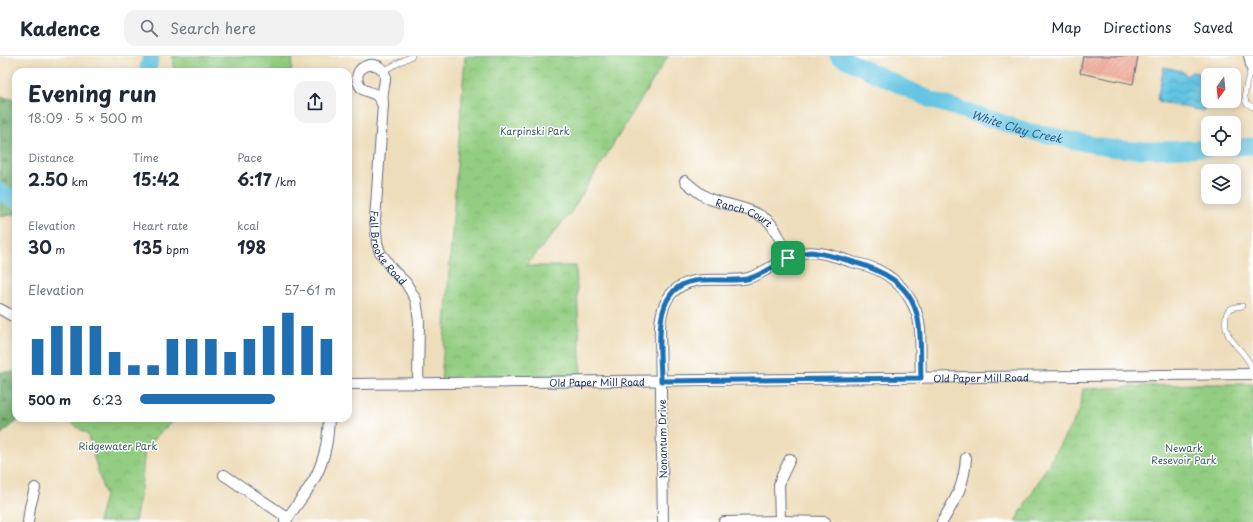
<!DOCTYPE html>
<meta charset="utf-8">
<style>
body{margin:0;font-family:"Playpen Sans",sans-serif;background:#f2f2f3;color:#1f2937;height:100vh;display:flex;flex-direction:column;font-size:15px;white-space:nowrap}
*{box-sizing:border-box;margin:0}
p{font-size:13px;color:#747a83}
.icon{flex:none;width:22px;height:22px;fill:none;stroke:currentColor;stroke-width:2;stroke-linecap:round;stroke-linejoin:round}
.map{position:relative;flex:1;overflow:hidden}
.side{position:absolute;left:12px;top:12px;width:340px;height:354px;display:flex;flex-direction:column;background:#fff;border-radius:12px;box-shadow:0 2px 10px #0003}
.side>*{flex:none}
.needle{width:26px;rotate:195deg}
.buttons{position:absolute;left:1201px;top:12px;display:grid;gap:8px}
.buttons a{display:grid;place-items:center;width:40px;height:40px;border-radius:8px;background:#fff;box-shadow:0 2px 10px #0003;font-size:20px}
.pin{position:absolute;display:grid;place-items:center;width:34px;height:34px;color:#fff;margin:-17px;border-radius:8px;box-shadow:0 2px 6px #0006}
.round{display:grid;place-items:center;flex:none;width:42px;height:42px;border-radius:12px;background:#f2f2f3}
.head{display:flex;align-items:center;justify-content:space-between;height:68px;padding:0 16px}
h1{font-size:22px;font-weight:700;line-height:30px}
.figures{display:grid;grid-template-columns:repeat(3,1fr);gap:6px;height:68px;padding:4px 16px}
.figures div{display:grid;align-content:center}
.figures b{font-size:17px;font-weight:700}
.figures small{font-size:11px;font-weight:400}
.figures p{font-size:11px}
.chart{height:112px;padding:8px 16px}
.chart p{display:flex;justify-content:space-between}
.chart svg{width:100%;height:72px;margin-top:4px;stroke:#1f6fb2;stroke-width:6}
ul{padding:0 16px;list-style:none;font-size:13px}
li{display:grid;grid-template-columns:64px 48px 1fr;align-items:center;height:30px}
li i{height:10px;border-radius:5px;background:#1f6fb2}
header{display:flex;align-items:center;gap:24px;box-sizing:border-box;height:56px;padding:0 20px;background:#fff;border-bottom:1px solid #e0e1e3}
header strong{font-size:19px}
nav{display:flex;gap:22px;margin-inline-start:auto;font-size:14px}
.search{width:280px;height:36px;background:#f2f2f3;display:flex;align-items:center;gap:10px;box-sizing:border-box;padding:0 14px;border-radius:12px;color:#747a83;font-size:15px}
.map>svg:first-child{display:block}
.forest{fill:url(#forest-firs);stroke:#487066}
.park{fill:url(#park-crowns);stroke:#577e70}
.water{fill:url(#water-waves);stroke:#3f7aa0}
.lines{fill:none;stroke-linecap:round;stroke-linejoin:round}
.river{stroke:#63c5e2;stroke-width:17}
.building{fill:url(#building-hatch)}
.lane-casing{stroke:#656c7e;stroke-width:6}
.street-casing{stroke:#656c7e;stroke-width:12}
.lane{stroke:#fff;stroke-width:5}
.street{stroke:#fff;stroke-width:10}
.route-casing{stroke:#fff;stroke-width:8}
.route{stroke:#1f6fb2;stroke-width:5}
.labels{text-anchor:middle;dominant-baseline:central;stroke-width:3;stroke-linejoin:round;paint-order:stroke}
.park-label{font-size:10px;fill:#3f5e68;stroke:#fff}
.street-label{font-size:10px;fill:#1b2f5e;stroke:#fff}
.water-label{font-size:11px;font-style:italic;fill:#315c86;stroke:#fff}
</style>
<header>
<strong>Kadence</strong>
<div class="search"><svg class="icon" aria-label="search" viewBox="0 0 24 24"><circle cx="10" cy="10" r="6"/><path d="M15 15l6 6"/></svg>Search here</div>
<nav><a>Map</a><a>Directions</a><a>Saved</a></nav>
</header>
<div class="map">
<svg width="1253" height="466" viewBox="0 0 1253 466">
<defs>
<pattern id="forest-firs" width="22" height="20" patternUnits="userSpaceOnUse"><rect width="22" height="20" fill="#76b06f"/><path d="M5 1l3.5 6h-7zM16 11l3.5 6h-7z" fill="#60905e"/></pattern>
<pattern id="park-crowns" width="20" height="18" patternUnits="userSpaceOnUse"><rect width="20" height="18" fill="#93cd81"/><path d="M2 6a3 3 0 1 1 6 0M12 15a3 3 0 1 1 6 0" fill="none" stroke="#7eb072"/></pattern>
<pattern id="water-waves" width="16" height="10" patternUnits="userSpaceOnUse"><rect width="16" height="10" fill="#63c5e2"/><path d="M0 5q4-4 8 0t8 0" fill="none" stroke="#51a0ba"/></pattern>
<pattern id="building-hatch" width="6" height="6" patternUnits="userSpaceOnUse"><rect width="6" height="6" fill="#f1b2a2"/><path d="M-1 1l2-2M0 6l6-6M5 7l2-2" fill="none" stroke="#ce998e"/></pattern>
</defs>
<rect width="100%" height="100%" fill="#fff"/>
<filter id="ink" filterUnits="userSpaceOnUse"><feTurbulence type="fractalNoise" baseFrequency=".025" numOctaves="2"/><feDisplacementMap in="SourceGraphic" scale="8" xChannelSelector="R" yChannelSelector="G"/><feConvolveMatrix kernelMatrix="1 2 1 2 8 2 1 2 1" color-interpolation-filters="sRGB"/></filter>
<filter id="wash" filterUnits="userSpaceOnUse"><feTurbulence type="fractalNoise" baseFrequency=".012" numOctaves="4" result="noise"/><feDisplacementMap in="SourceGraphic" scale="16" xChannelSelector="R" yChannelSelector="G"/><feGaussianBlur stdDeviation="0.9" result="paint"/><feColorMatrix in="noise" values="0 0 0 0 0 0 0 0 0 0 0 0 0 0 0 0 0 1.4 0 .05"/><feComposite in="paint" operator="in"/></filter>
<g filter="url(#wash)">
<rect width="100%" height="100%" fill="#eeddba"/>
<path class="forest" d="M0,41L16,43V158L0,161Z
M0,316H16V362H21L0,379Z"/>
<path class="park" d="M172,0H293L291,15L290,16H174Z
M465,0H668L571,156L526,210H576L581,320L441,326Z
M1195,328H1253V466H1015L1080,354L1083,333Z
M65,362H176L145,391L141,433L135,466H98L105,440L88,379Z"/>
<path class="water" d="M1164,11L1182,15L1186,20L1192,16L1206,18L1208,21L1206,52L1203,55L1160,46L1157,43Z"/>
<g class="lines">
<g class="river">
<path id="s1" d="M838,0L931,44L1028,75L1108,92L1129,94H1161L1208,92"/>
<path d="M147,16L151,0"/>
<path d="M1234,91L1253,90"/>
<path d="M0,136L16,144"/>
</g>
</g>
<g id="blocks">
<path class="building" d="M1083,0H1138L1133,28L1080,17Z"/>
</g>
</g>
<g filter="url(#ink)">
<use href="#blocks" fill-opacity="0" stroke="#656c7e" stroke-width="1"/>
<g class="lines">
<g class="lane-casing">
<path id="lane" d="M1251,14C1247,24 1243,37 1246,47L1253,51
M383,15L412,0
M1242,250C1233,251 1227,252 1226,261C1222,282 1240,290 1249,306C1251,309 1252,314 1253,318"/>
</g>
<g class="street-casing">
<g id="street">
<path d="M1249,0C1251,5 1250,10 1253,16"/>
<path id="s2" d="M383,49C381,46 379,41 376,39C370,35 362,36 359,28C350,10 380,0 385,19C386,25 383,31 383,37C382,41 383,45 383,49L375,164L377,187L380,196L392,213L406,227L416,244L419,265L418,328"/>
<path id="s3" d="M685,125C693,132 700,139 710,143C727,149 754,153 767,164C777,172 783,191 788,202"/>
<path d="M0,253L16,262"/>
<path id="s4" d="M348,328L1253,318"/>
<path d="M224,419L288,462"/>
<path d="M780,465L779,429L781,422L790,403"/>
<path d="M28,466L30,451L35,432"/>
<path d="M285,466C297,447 314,429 321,408C327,393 328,378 329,362"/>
<path d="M663,466L660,270C661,257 664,244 674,235C695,216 724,228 748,222C767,217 782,200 802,197C819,194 836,201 852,206C861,208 870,210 878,214C901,225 918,248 920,273C921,289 920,306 921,322"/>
<path d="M724,466L780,465L825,466"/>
<path d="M942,466C956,442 964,431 966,402"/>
</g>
</g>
<use href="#lane" class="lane"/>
<use href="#street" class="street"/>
</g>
</g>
<g class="lines" filter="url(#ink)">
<g class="route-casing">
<path id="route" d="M811,196C825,198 837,201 850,205C882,214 911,227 918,263C922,282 920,303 921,322L661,325C661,293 650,232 694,225C712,222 730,226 747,223C771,217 785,198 811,196Z"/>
</g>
<use href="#route" class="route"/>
</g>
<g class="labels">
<g class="park-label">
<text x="535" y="74">Karpinski Park</text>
<text x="118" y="389">Ridgewater Park</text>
<text x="1184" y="391">Newark<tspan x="1184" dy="12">Resevoir Park</tspan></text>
</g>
<g class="street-label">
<text stroke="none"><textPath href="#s3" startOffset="68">Ranch Court</textPath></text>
<text stroke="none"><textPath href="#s2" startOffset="256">Fall Brooke Road</textPath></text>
<text stroke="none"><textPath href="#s4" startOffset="633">Old Paper Mill Road</textPath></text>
<text stroke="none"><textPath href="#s4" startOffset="249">Old Paper Mill Road</textPath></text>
<text transform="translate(662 383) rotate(-91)">Nonantum Drive</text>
</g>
<g class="water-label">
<text stroke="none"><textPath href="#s1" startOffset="193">White Clay Creek</textPath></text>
</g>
</g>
</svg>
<div class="buttons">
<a><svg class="needle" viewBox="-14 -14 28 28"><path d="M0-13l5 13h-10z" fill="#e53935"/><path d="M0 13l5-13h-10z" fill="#747a83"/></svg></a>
<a><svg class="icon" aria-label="locate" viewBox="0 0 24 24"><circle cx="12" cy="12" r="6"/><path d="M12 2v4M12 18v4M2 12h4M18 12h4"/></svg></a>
<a><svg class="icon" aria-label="layers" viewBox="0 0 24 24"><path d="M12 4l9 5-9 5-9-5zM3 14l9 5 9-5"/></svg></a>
</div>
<div class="pin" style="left:788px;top:202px;background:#1e9e55"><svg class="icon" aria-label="arrive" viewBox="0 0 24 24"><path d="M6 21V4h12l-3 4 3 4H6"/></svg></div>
<section class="side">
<div class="head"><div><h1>Evening run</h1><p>18:09 · 5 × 500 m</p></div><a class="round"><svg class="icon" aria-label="share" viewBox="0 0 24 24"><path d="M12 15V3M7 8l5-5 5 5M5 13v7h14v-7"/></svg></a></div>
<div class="figures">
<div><p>Distance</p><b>2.50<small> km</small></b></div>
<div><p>Time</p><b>15:42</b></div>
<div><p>Pace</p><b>6:17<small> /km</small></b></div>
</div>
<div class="figures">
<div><p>Elevation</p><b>30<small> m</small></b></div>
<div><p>Heart rate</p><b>135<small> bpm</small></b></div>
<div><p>kcal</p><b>198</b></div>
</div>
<div class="chart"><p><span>Elevation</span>57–61 m</p>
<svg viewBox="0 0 160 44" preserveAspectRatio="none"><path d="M5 44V22M15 44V14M25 44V14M35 44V14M45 44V30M55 44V38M65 44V38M75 44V22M85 44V22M95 44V22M105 44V30M115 44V22M125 44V14M135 44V6M145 44V14M155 44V22"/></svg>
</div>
<ul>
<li><b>500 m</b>6:23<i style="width:69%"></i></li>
</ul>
</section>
</div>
